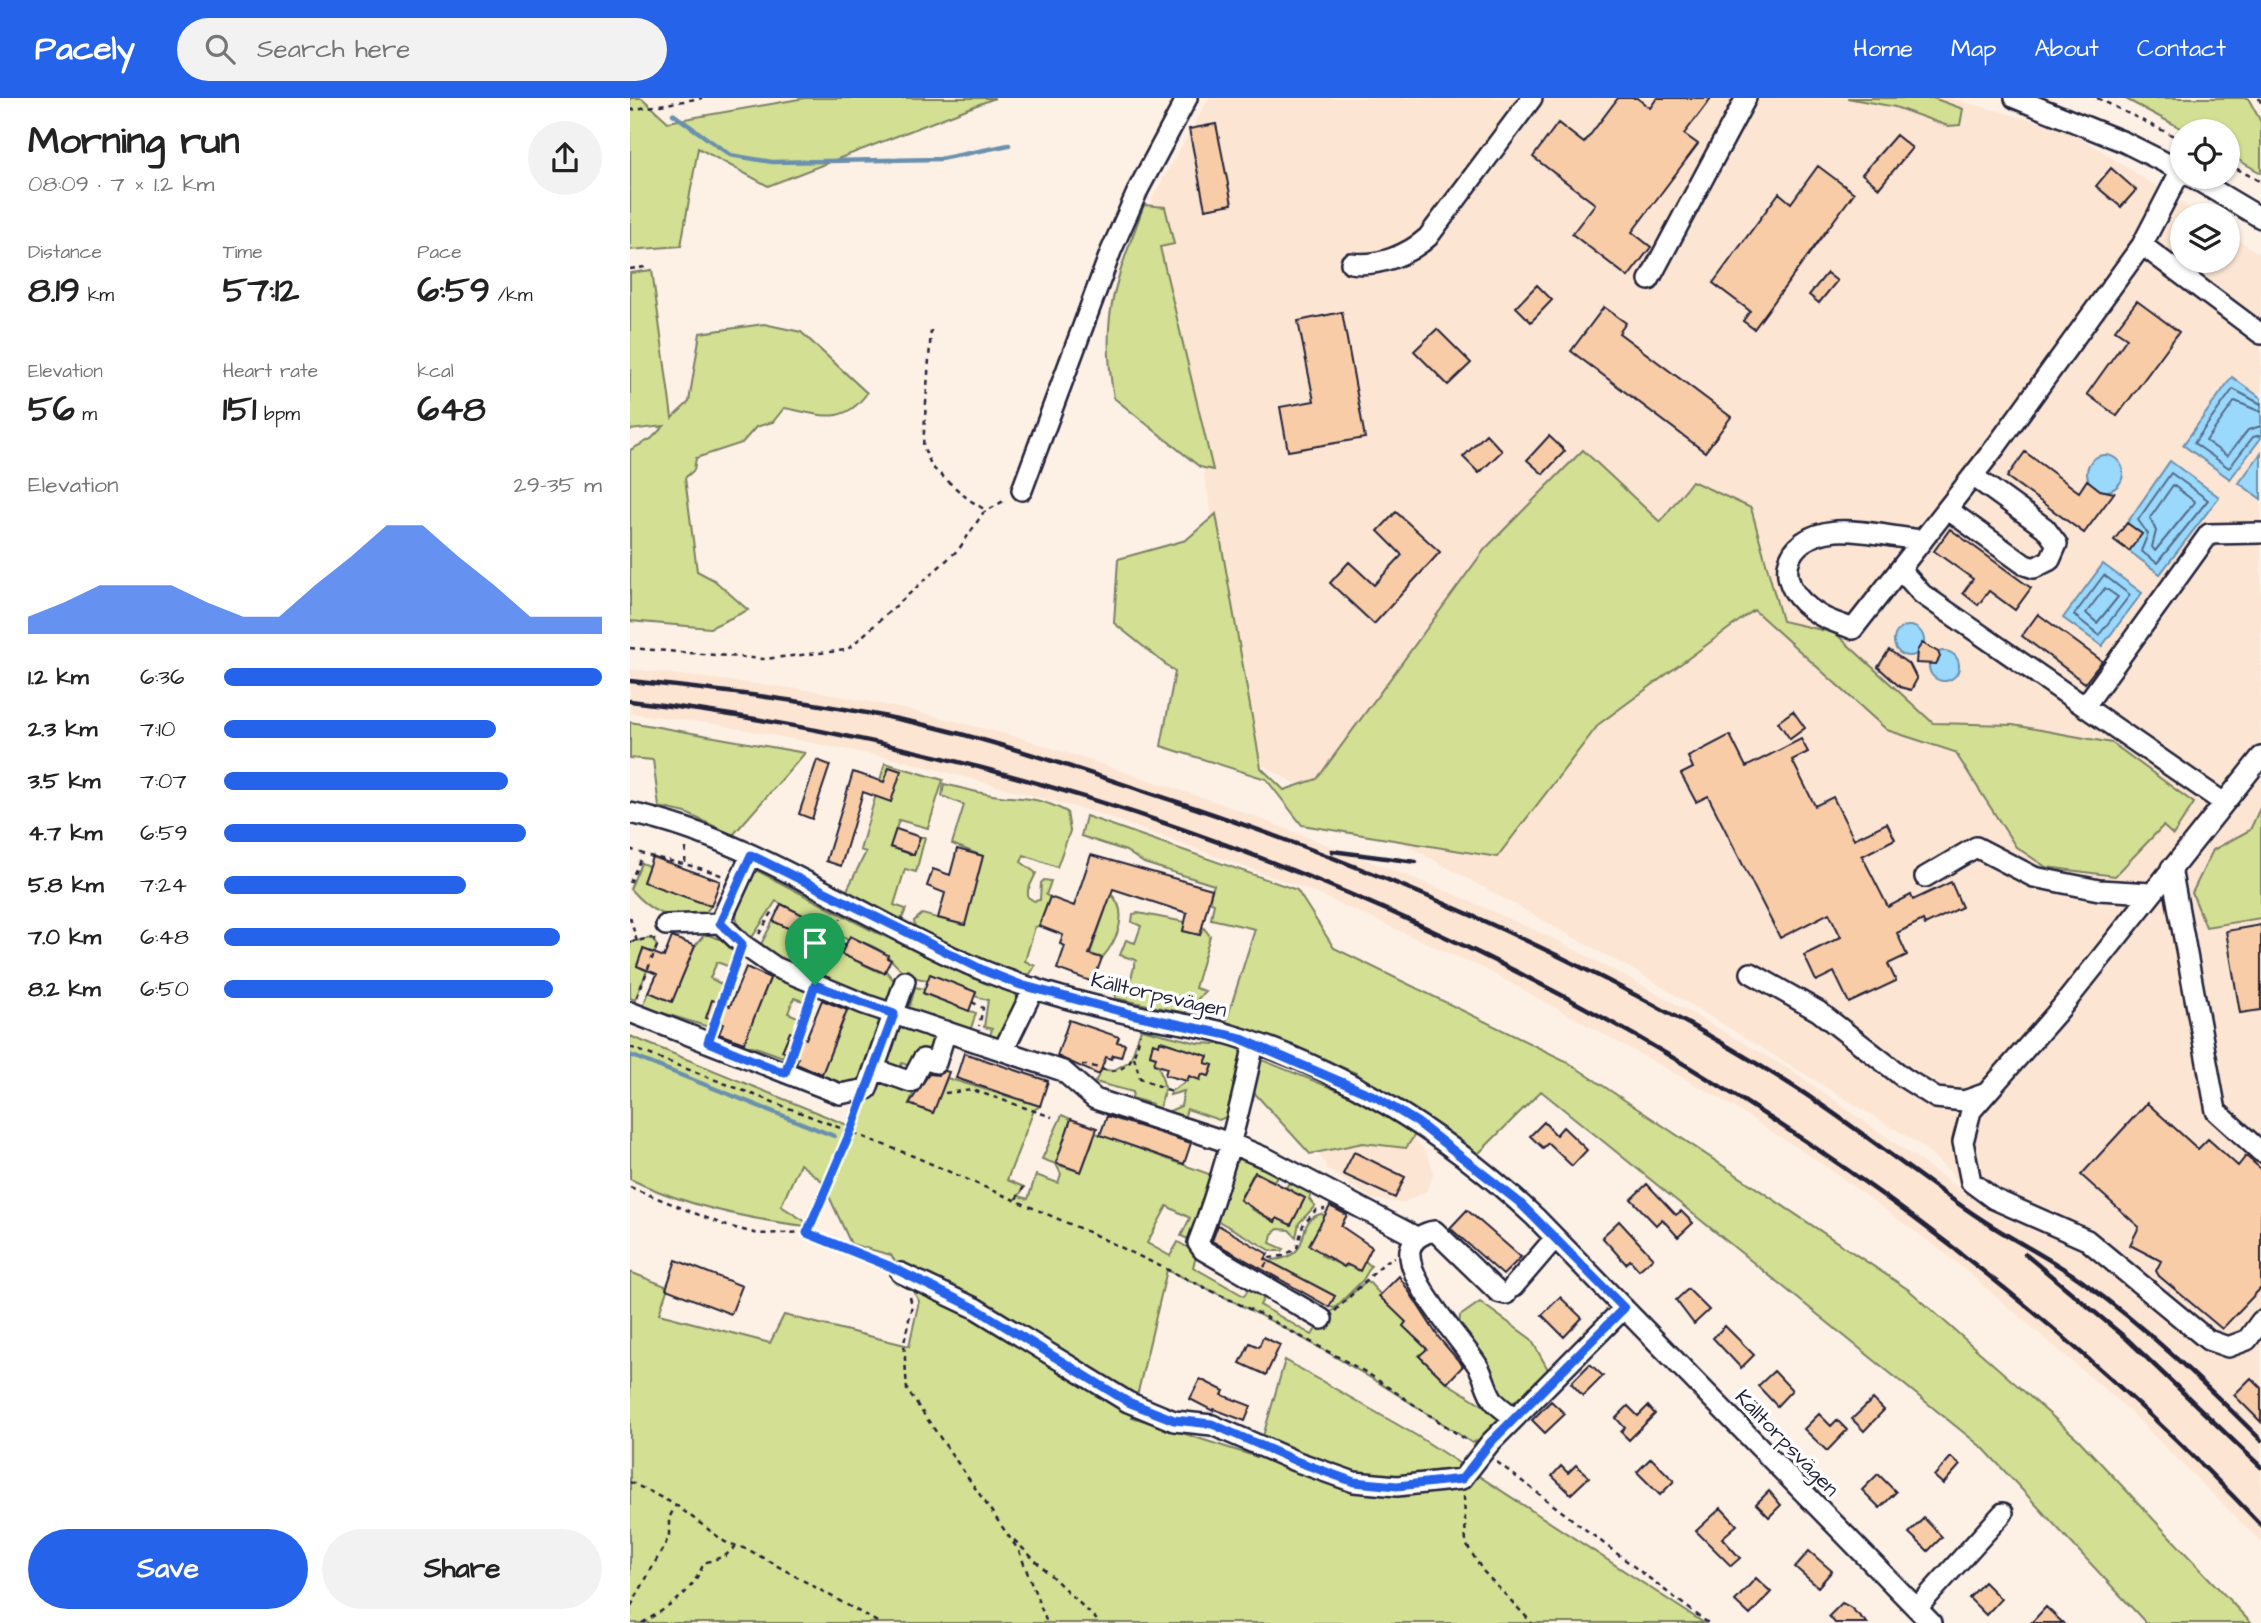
<!DOCTYPE html>
<meta charset="utf-8">
<style>
body{margin:0;font-family:"Architects Daughter",sans-serif;background:#f2f2f2;color:#222;height:100vh;display:flex;flex-direction:column;font-size:26px;white-space:nowrap}
*{box-sizing:border-box;margin:0}
p{font-size:23px;color:#767676}
.icon{flex:none;width:38px;height:38px;fill:none;stroke:currentColor;stroke-width:2;stroke-linecap:round;stroke-linejoin:round}
.map{position:relative;flex:1;overflow:hidden}
.side{display:flex;flex-direction:column;background:#fff;width:630px}
.side>*{flex:none}
.fabs{position:absolute;left:1540px;top:21px;display:grid;gap:14px}
.fabs a{display:grid;place-items:center;width:70px;height:70px;border-radius:50%;background:#fff;box-shadow:0 2px 5px #0004;font-size:35px}
.pin{position:absolute;display:grid;place-items:center;width:60px;height:60px;color:#fff;margin:-72px -30px;border-radius:50% 50% 50% 0;rotate:-45deg;box-shadow:0 0 7px #0007}
.pin .icon{rotate:45deg}
.round{display:grid;place-items:center;flex:none;width:74px;height:74px;border-radius:37px;background:#f2f2f2}
.summary{display:flex;align-items:center;justify-content:space-between;height:119px;padding:0 28px}
h1{font-size:38px;font-weight:800;line-height:52px}
.stats{display:grid;grid-template-columns:repeat(3,1fr);gap:10px;height:119px;padding:7px 28px}
.stats div{display:grid;align-content:center}
.stats b{font-size:35px;font-weight:800}
.stats small{font-size:19px;font-weight:400}
.stats p{font-size:19px}
.chart{height:196px;padding:14px 28px}
.chart p{display:flex;justify-content:space-between}
.chart svg{width:100%;height:126px;margin-top:7px;fill:#2563eb;opacity:.7}
.button{display:flex;gap:14px;margin-top:auto;padding:14px 28px}
.button a{flex:1;height:80px;border-radius:42px;background:#2563eb;color:#fff;font-size:28px;font-weight:800;line-height:80px;text-align:center}
.button a+a{background:#f2f2f2;color:#222}
ul{padding:0 28px;list-style:none;font-size:23px}
li{display:grid;grid-template-columns:112px 84px 1fr;align-items:center;height:52px}
li i{height:18px;border-radius:9px;background:#2563eb}
header{display:flex;align-items:center;gap:42px;box-sizing:border-box;height:98px;padding:0 35px;background:#2563eb;color:#fff}
header strong{font-size:33px}
nav{display:flex;gap:38px;margin-inline-start:auto;font-size:24px}
.search{width:490px;height:63px;background:#f2f2f2;display:flex;align-items:center;gap:18px;box-sizing:border-box;padding:0 24px;border-radius:38px;color:#767676;font-size:26px}
main{display:flex;flex:1;min-height:0}
.map>svg:first-child{display:block}
.built{fill:#fce5d2}
.green{fill:#d3df92;stroke:#7a8066;stroke-width:2}
.water{fill:#9ad9fc;stroke:#6a90af;stroke-width:2}
.lines{fill:none;stroke-linecap:round;stroke-linejoin:round}
.shore{stroke:#526b88;stroke-width:2}
.stream{stroke:#6a90af;stroke-width:4.5}
.building{fill:#f8cca7;stroke:#22223b;stroke-width:2}
.minor-casing{stroke:#22223b;stroke-width:24}
.path{stroke:#22223b;stroke-width:2.5;stroke-dasharray:5 5;stroke-linecap:butt}
.minor{stroke:#fff;stroke-width:19}
.rail{stroke:#22223b;stroke-width:4.5}
.route-casing{stroke:#fff;stroke-width:14}
.route{stroke:#2563eb;stroke-width:9}
.labels{text-anchor:middle;dominant-baseline:central;stroke-width:7;stroke-linejoin:round;paint-order:stroke}
.street-label{font-size:21px;fill:#22223b;stroke:#fff}
</style>
<header>
<strong>Pacely</strong>
<div class="search"><svg class="icon" aria-label="search" viewBox="0 0 24 24"><circle cx="10" cy="10" r="6"/><path d="M15 15l6 6"/></svg>Search here</div>
<nav><a>Home</a><a>Map</a><a>About</a><a>Contact</a></nav>
</header>
<main>
<section class="side">
<div class="summary"><div><h1>Morning run</h1><p>08:09 · 7 × 1.2 km</p></div><a class="round"><svg class="icon" aria-label="share" viewBox="0 0 24 24"><path d="M12 15V3M7 8l5-5 5 5M5 13v7h14v-7"/></svg></a></div>
<div class="stats">
<div><p>Distance</p><b>8.19<small> km</small></b></div>
<div><p>Time</p><b>57:12</b></div>
<div><p>Pace</p><b>6:59<small> /km</small></b></div>
</div>
<div class="stats">
<div><p>Elevation</p><b>56<small> m</small></b></div>
<div><p>Heart rate</p><b>151<small> bpm</small></b></div>
<div><p>kcal</p><b>648</b></div>
</div>
<div class="chart"><p><span>Elevation</span>29–35 m</p>
<svg viewBox="0 0 160 44" preserveAspectRatio="none"><path d="M0 44V38L10 33L20 27L30 27L40 27L50 33L60 38L70 38L80 27L90 17L100 6L110 6L120 17L130 27L140 38L150 38L160 38V44z"/></svg>
</div>
<ul>
<li><b>1.2 km</b>6:36<i style="width:100%"></i></li>
<li><b>2.3 km</b>7:10<i style="width:72%"></i></li>
<li><b>3.5 km</b>7:07<i style="width:75%"></i></li>
<li><b>4.7 km</b>6:59<i style="width:80%"></i></li>
<li><b>5.8 km</b>7:24<i style="width:64%"></i></li>
<li><b>7.0 km</b>6:48<i style="width:89%"></i></li>
<li><b>8.2 km</b>6:50<i style="width:87%"></i></li>
</ul>
<div class="button"><a>Save</a><a>Share</a></div>
</section>
<div class="map">
<svg width="1631" height="1525" viewBox="0 0 1631 1525">
<rect width="100%" height="100%" fill="#fdf0e5"/>
<filter id="ink" filterUnits="userSpaceOnUse"><feTurbulence type="fractalNoise" baseFrequency=".0143" numOctaves="2"/><feDisplacementMap in="SourceGraphic" scale="14" xChannelSelector="R" yChannelSelector="G"/><feConvolveMatrix kernelMatrix="1 2 1 2 8 2 1 2 1" color-interpolation-filters="sRGB"/></filter>
<g filter="url(#ink)">
<path class="built" d="M579,0H1319L1439,32L1570,117H1552V163H1598V135L1631,157V1444L1491,1305L1316,1156L1198,1070L1088,999L857,872L679,792L467,715L271,662L85,626L0,615V571L185,593L288,614L391,640L592,706L826,797L924,841L1019,891L1164,974L1364,1115L1291,1047L1014,878L629,665L522,101Z
M727,1009L786,1043L797,1056L804,1074L797,1093L772,1105L742,1101L698,1072L690,1057L691,1045Z"/>
<path class="green" d="M0,0H12L38,24L175,0H365L138,88L68,50L51,148L0,152Z
M1217,0H1303L1333,11L1330,27L1318,28L1265,9Z
M1494,0H1618L1631,24V75L1598,56V33H1556Z
M514,107L535,109L544,146L530,149L583,372L570,369L484,300C469,217 486,184 514,107Z
M22,172L42,320L59,304L70,235L134,226L171,234L237,295C213,329 190,316 154,310L143,324L126,329L112,345L66,360L64,372L55,380L67,473L84,482L118,512L80,530L0,523V352L21,341L34,328L0,332V175Z
M953,352L1030,424L1062,383L1121,410L1152,523L1205,535L1303,625L1383,627L1482,645L1564,705L1543,737L1533,728L1485,778L1416,769L1386,749L1325,654L1257,632L1124,512L969,626L867,759L672,727L636,681L531,648L545,574L484,525L488,461L556,442L586,416L631,670L654,692L687,681L855,451Z
M0,624L175,655L103,737L56,715L29,709L23,662L0,660Z
M255,665L313,682L298,730L269,722L260,749L284,757L290,739H295L286,774L275,771L264,807L276,811L271,823L215,796L236,754L230,752Z
M314,686C332,690 351,696 369,698C396,701 409,699 437,714L440,733L427,769L394,757L391,764L406,775L398,792V799L404,803L410,802L411,785L414,782L421,783L416,797L420,799L409,828L405,829L395,863L405,868L400,876L388,877L285,830L284,823L292,816L334,827L353,758L322,746L334,707L312,698Z
M1631,708V820L1576,829L1562,795L1583,752L1620,732Z
M456,718L667,792L704,850L936,963L1279,1192L1448,1341L1621,1525H1516L1354,1351L911,993L845,1059L726,975L596,924L625,831L581,821L584,805L579,803L584,787L514,765L496,753L451,738Z
M11,765L19,768L14,784L81,808L71,820C35,818 25,819 0,791Z
M124,771L241,832L319,868L382,892L387,898C386,914 377,927 367,939L360,938L362,931L354,929L358,902L345,898L346,894L301,877L298,882C271,879 271,870 255,856C247,848 230,844 220,839L218,842L146,803L123,838L117,840C94,816 113,797 124,771Z
M481,796C500,814 487,843 472,860L460,856Z
M508,815L555,824L553,833L570,837L573,829L580,838L565,890L575,893L555,915L485,900L487,892L497,895L506,862L490,857L496,842L505,845L511,828L502,824L503,816Z
M143,823L185,843L186,840L201,844L191,862L175,859L168,871L129,850Z
M75,836L96,843L107,851L100,869L87,864L80,880L95,888L79,929L13,909L19,894L42,903L65,848Z
M22,840L27,848L25,855L13,851L7,868L17,873L5,902L0,900V844Z
M208,849L214,852L212,856L249,874L255,872L268,887L261,907L192,883Z
M141,879L183,893L179,905L164,900L158,915L175,922L169,938L161,935L153,959L123,948H112Z
M285,889L295,891L294,896L346,915L340,933L279,912Z
M219,909L257,922L231,981L210,989L177,976V973L191,978Z
M264,925L309,936L302,962L284,970L272,965L269,973L250,965Z
M511,931L568,945L609,947L614,952V977L603,985L604,999L598,1018L589,1022L557,1011L552,1026L537,1014L551,1008L554,993L540,997L541,993L557,983L559,978L570,981L572,976L579,978L583,968L575,965L577,958L531,943L529,947L523,946L520,957L526,959L535,990L529,1013L520,1014L522,1006L502,1000L503,994L465,984L472,971L482,973L500,963Z
M0,938L222,1029L227,1018L230,1019L237,991L253,978L285,990L279,1006L303,1015L317,980L410,1008L404,1012L377,1082L394,1089L389,1098L398,1101L406,1077L428,1085L431,1076L426,1066L412,1061L432,1017L441,1021L426,1066L451,1074L466,1035L590,1080L568,1145L551,1138L560,1120L537,1108L517,1145L540,1158L548,1144L567,1155L563,1169L614,1198L620,1189L636,1196L630,1207L682,1237C695,1215 719,1200 737,1182L776,1224L773,1228L797,1251L790,1259L817,1285L864,1314L870,1321L857,1338L842,1345C744,1279 645,1220 537,1172L502,1319L627,1359L655,1262L789,1339L1074,1525H0V1174L38,1189L29,1216L140,1245L154,1217L279,1248L289,1203L261,1157L221,1146L192,1083L170,1066L151,1108L184,1129C120,1122 58,1109 0,1081Z
M627,960L714,995L786,1035L776,1050L733,1045L680,1056L618,988Z
M617,1055L614,1062L630,1070L634,1063L650,1073L644,1083L639,1081L637,1085L622,1078L610,1101L623,1108L621,1111L645,1124L647,1120L661,1127L673,1104L659,1096L661,1092L656,1090L663,1077L684,1088L679,1101L685,1108L669,1125L666,1139L659,1132L648,1131L642,1136L640,1145L654,1151L652,1153H642L583,1120L600,1060Z
M691,1116L714,1124L712,1128L708,1127L691,1157L714,1169L735,1163L741,1168L733,1182L705,1210L699,1209L704,1199L652,1171L646,1181L636,1171L643,1162C687,1158 662,1123 691,1116Z
M850,1204L901,1241L920,1275L881,1306L873,1304L856,1265L829,1229L830,1218Z"/>
<path class="water" d="M1602,279L1631,300V340L1600,381L1553,347Z
M1631,355V401L1609,385Z
M1457 375a18 18 0 1 1 36 0a18 18 0 1 1-36 0Z
M1540,363L1589,399L1530,476L1499,453L1511,436L1497,425Z
M1473,466L1512,495L1472,548L1433,520Z
M1264 543a15 15 0 1 1 30 0a15 15 0 1 1-30 0Z
M1299 568a15 15 0 1 1 30 0a15 15 0 1 1-30 0Z"/>
<g class="lines">
<path class="shore" d="M1631,306L1603,291L1564,345L1599,370L1623,339L1631,337
M1631,314L1605,303L1576,343L1597,358L1618,332L1631,328
M1541,375L1578,402L1527,465L1511,453L1518,436L1508,422Z
M1543,387L1565,404L1525,453L1522,449L1526,433L1520,420Z
M1474,477L1500,497L1469,537L1444,517Z
M1475,490L1488,499L1467,525L1456,515Z"/>
<path class="stream" d="M43,16L100,57L142,64L310,61L379,47
M0,957L204,1038"/>
</g>
<path class="building" d="M988,0H1007L1020,10L1027,0H1081L1054,36L1068,46L1002,134L1021,149L998,179L942,136L965,106L903,59L928,25L954,45Z
M586,26L602,106L575,111L559,31Z
M1266,37L1282,50L1249,90L1232,76Z
M1188,68L1224,95L1124,231L1113,223L1120,213L1083,185L1149,95L1161,105Z
M1481,70L1506,92L1491,109L1466,88Z
M1197,175L1207,183L1189,205L1179,197Z
M907,187L922,202L901,224L886,209Z
M1507,203L1549,234L1487,318L1457,296L1497,240L1485,232Z
M974,209L996,225L989,235L1101,319L1075,354L941,253Z
M712,214L735,340L658,353L650,309L684,303L668,223Z
M807,231L841,265L818,287L784,253Z
M856,336L872,353L849,375L833,359Z
M919,338L935,353L913,376L897,362Z
M1395,354L1449,394L1457,382L1470,392L1484,395L1454,435L1377,379Z
M766,414L810,454L744,526L700,485L719,464L744,487L772,457L748,433Z
M1497,425L1512,436L1499,453L1484,442Z
M1320,431L1401,490L1385,512L1359,493L1348,507L1333,495L1343,481L1304,453Z
M1408,516L1472,563L1455,585L1392,538Z
M1292,545L1308,554L1310,559L1306,566L1286,565L1287,553Z
M1259,552L1280,567L1287,581L1281,592L1270,589L1248,569Z
M1163,613L1175,630L1160,641L1148,624Z
M1100,637L1116,669L1171,641L1178,654L1162,662L1185,708L1203,699L1224,741L1257,725L1265,741L1232,758L1258,809L1281,797L1283,802L1321,784L1332,809L1295,827L1293,822L1267,835L1277,857L1258,866L1266,883L1219,905L1204,874L1186,883L1174,857L1211,839L1199,815L1150,840L1078,698L1066,704L1051,676L1063,670L1058,659Z
M187,662L200,667L182,721L169,716Z
M259,669L271,673L261,704L233,694L211,768L196,763L223,674L254,684Z
M266,731L290,739L284,757L260,749Z
M327,751L353,758L335,827L308,820L315,795L297,788L303,771L320,777Z
M461,757L582,791L570,837L553,833L557,815L483,791L459,856L472,860L463,884L427,871L435,848L430,846L433,837L409,828L420,799L444,808Z
M22,759L90,783L81,808L13,784Z
M151,806L193,827L192,829L196,832L190,845L143,823Z
M1631,827V912L1610,915L1596,833Z
M220,838L258,857L257,860L261,862L254,875L211,856Z
M42,839L65,848L42,904L19,894L27,876L7,868L13,851L34,859Z
M116,869L140,880L114,945L89,936L93,926L76,920L82,902L100,908Z
M300,876L346,894L339,913L293,895Z
M192,902L217,912L192,976L166,966L168,960L152,953L160,934L176,941Z
M439,922L489,939L487,944L495,946L491,959L483,957L481,961L476,959L469,977L427,958Z
M530,943L578,958L575,965L583,967L579,978L572,976L570,982L559,978L557,983L535,977L537,970L524,966L526,959L520,957L523,945L529,947Z
M334,955L418,983L410,1008L326,980Z
M315,973L319,974L303,1015L279,1006L299,976L308,977Z
M1517,1005L1568,1051L1578,1041L1608,1068L1616,1058L1631,1071V1190L1592,1231L1529,1178L1526,1173L1531,1163L1500,1147L1509,1129L1451,1077Z
M477,1018L561,1045L554,1066L470,1037Z
M441,1021L467,1030L451,1074L426,1065Z
M914,1024L926,1037L933,1029L957,1052L942,1068L918,1045L913,1050L900,1038Z
M724,1054L775,1079L765,1100L713,1076Z
M625,1074L675,1100L661,1127L647,1120L645,1124L610,1102Z
M1017,1086L1046,1117L1051,1113L1063,1125L1048,1139L1032,1121L1026,1127L1001,1101Z
M700,1108L717,1117L711,1128L742,1149L730,1173L716,1166L714,1169L679,1147Z
M837,1112L891,1159L873,1177L820,1130Z
M989,1123L1023,1160L1009,1172L1000,1162L996,1166L972,1139Z
M588,1127L638,1156L635,1161L705,1198L699,1209L582,1143Z
M46,1162L112,1188L101,1216L36,1191Z
M769,1178L809,1240L833,1268L817,1285L789,1258L797,1251L773,1228L776,1224L749,1198Z
M1058,1191L1079,1212L1064,1226L1046,1202Z
M930,1199L952,1220L934,1239L912,1217Z
M1095,1228L1124,1257L1111,1270L1083,1240Z
M633,1239L650,1247L636,1277L610,1265L620,1245L629,1249Z
M960,1266L973,1278L953,1298L941,1285Z
M1144,1273L1162,1292L1147,1308L1128,1288Z
M1621,1280L1631,1290V1324L1604,1297Z
M570,1281L594,1293L592,1297L621,1308L615,1323L584,1311L583,1313L560,1301Z
M1243,1301L1254,1312L1234,1333L1222,1321Z
M921,1303L935,1316L915,1335L902,1322Z
M998,1308L1008,1318L1018,1308L1025,1316L999,1342L991,1334L995,1330L986,1320Z
M1189,1316L1201,1328L1207,1322L1217,1332L1197,1353L1174,1331Z
M1321,1359L1330,1367L1313,1386L1304,1378Z
M1021,1360L1044,1383L1030,1397L1007,1374Z
M946,1367L959,1379L941,1396L922,1378L931,1368L938,1375Z
M1248,1376L1266,1394L1250,1410L1232,1392Z
M1139,1393L1151,1407L1139,1419L1126,1406Z
M1091,1410L1107,1427L1092,1440L1110,1460L1101,1468L1066,1433Z
M1294,1420L1312,1439L1298,1453L1279,1435Z
M1179,1453L1202,1473L1188,1489L1165,1469Z
M1126,1480L1141,1494L1120,1517L1105,1503Z
M1354,1484L1371,1501L1356,1517L1339,1500Z
M1212,1505L1220,1509L1237,1525H1205L1199,1518Z
M1416,1509L1433,1525H1401Z"/>
<g class="lines">
<g class="minor-casing">
<path id="minor" d="M1385,0L1494,44L1552,73
M1562,79L1631,120
M1512,147L1631,236
M721,165C748,169 778,157 798,139L902,0
M1019,182L1116,0
M392,392L481,153L509,90L557,0
M1317,411L1395,467L1404,470L1420,462L1427,446L1415,430L1343,378
M1293,442C1265,440 1233,431 1206,433C1150,438 1141,488 1188,516C1198,523 1212,526 1223,531L1367,347L1512,147L1551,72
M1270,471L1292,496L1594,705
M1455,608L1579,436L1631,435
M1631,659L1431,910L1341,1013L1333,1044L1341,1084L1364,1101L1457,1142L1578,1242L1598,1249L1617,1242L1631,1223
M0,715C125,741 235,823 352,872C400,892 454,906 504,917C532,923 560,926 588,933C707,966 815,1035 905,1119L1301,1525
M121,757L90,825L112,846L145,869L234,906L433,973L465,1001L600,1045L638,1061L788,1140
M1541,770L1586,1013L1631,1054
M1295,779L1346,749L1404,779L1469,792L1521,795
M36,827L90,825
M1121,875L1188,913L1273,979L1306,1000L1334,1003L1354,996
M0,914L210,996L237,991L275,883
M624,945C610,1013 593,1081 568,1145L573,1152L692,1221
M374,951L404,890
M244,971L281,984L293,961L306,965L316,933
M271,1175L345,1210L498,1304L544,1323L582,1327L665,1363L724,1384L767,1388L832,1381L860,1345L994,1210
M883,1189L925,1140
M876,1196L868,1194L805,1133C795,1134 782,1141 780,1152C776,1184 831,1241 848,1268C855,1280 856,1292 864,1303C870,1310 878,1315 885,1320
M1287,1510L1373,1415"/>
</g>
<path class="path" d="M1467,0L1552,42
M1629,0L1631,5
M0,12L72,0
M1598,66L1631,84
M0,171L15,169
M301,232L293,348L302,369L338,401L357,413
M0,550L134,561L217,552L329,451L353,415L377,401
M0,751C28,763 62,765 93,778
M55,765L56,750
M0,785L11,759
M0,819L7,844
M129,836L143,813L147,814
M194,837L216,847
M206,841L211,820
M0,844L22,840
M7,899L27,848L24,840
M342,904L353,910L349,928
M84,928L106,862
M0,949L283,1058L465,1137L632,1217L737,1275L838,1343
M161,959L178,915L180,903
M504,959L510,980L541,993
M452,967C462,966 470,972 480,973C501,973 507,951 510,936
M315,995L343,992L422,1019
M0,1089L94,1127L128,1136L177,1134L258,1167
M386,1101L394,1089
M177,1134L230,1010
M634,1169L640,1160L653,1158L667,1150L673,1127L686,1112L695,1111
M280,1199L282,1207L274,1245L277,1292L389,1453L417,1525
M705,1213L755,1164L765,1159
M867,1364L1078,1525
M0,1384L46,1407L95,1444L119,1452L249,1525
M834,1398L836,1446L853,1473L902,1525
M384,1442L470,1525
M0,1518L1,1508L39,1439V1420L46,1407
M12,1525C41,1507 60,1498 74,1465L95,1458L106,1448"/>
<use href="#minor" class="minor"/>
<path class="rail" d="M0,583C95,593 189,604 282,624C363,642 441,669 520,695C742,767 957,859 1155,983C1223,1025 1284,1077 1351,1121C1384,1143 1420,1160 1452,1183C1517,1230 1575,1286 1631,1342
M0,603C617,676 1203,977 1631,1427
M702,753L786,764
M1395,1156L1497,1241L1631,1369"/>
</g>
</g>
<g class="lines" filter="url(#ink)">
<g class="route-casing">
<path id="route" d="M121,757L355,873L391,887L501,916L607,939L746,999L787,1024L889,1104L994,1210L860,1345L832,1381L767,1388L724,1384L666,1363L582,1326L544,1322L498,1304L345,1210L259,1168L177,1135L222,1030L264,916L185,887L155,975L78,944L112,846L90,825Z"/>
</g>
<use href="#route" class="route"/>
</g>
<g class="labels">
<g class="street-label">
<text transform="translate(529 897) rotate(13)">Källtorpsvägen</text>
<text transform="translate(1157 1345) rotate(46)">Källtorpsvägen</text>
</g>
</g>
</svg>
<div class="fabs">
<a><svg class="icon" aria-label="locate" viewBox="0 0 24 24"><circle cx="12" cy="12" r="6"/><path d="M12 2v4M12 18v4M2 12h4M18 12h4"/></svg></a>
<a><svg class="icon" aria-label="layers" viewBox="0 0 24 24"><path d="M12 4l9 5-9 5-9-5zM3 14l9 5 9-5"/></svg></a>
</div>
<div class="pin" style="left:185px;top:887px;background:#1e9e55"><svg class="icon" aria-label="arrive" viewBox="0 0 24 24"><path d="M6 21V4h12l-3 4 3 4H6"/></svg></div>
</div>
</main>
